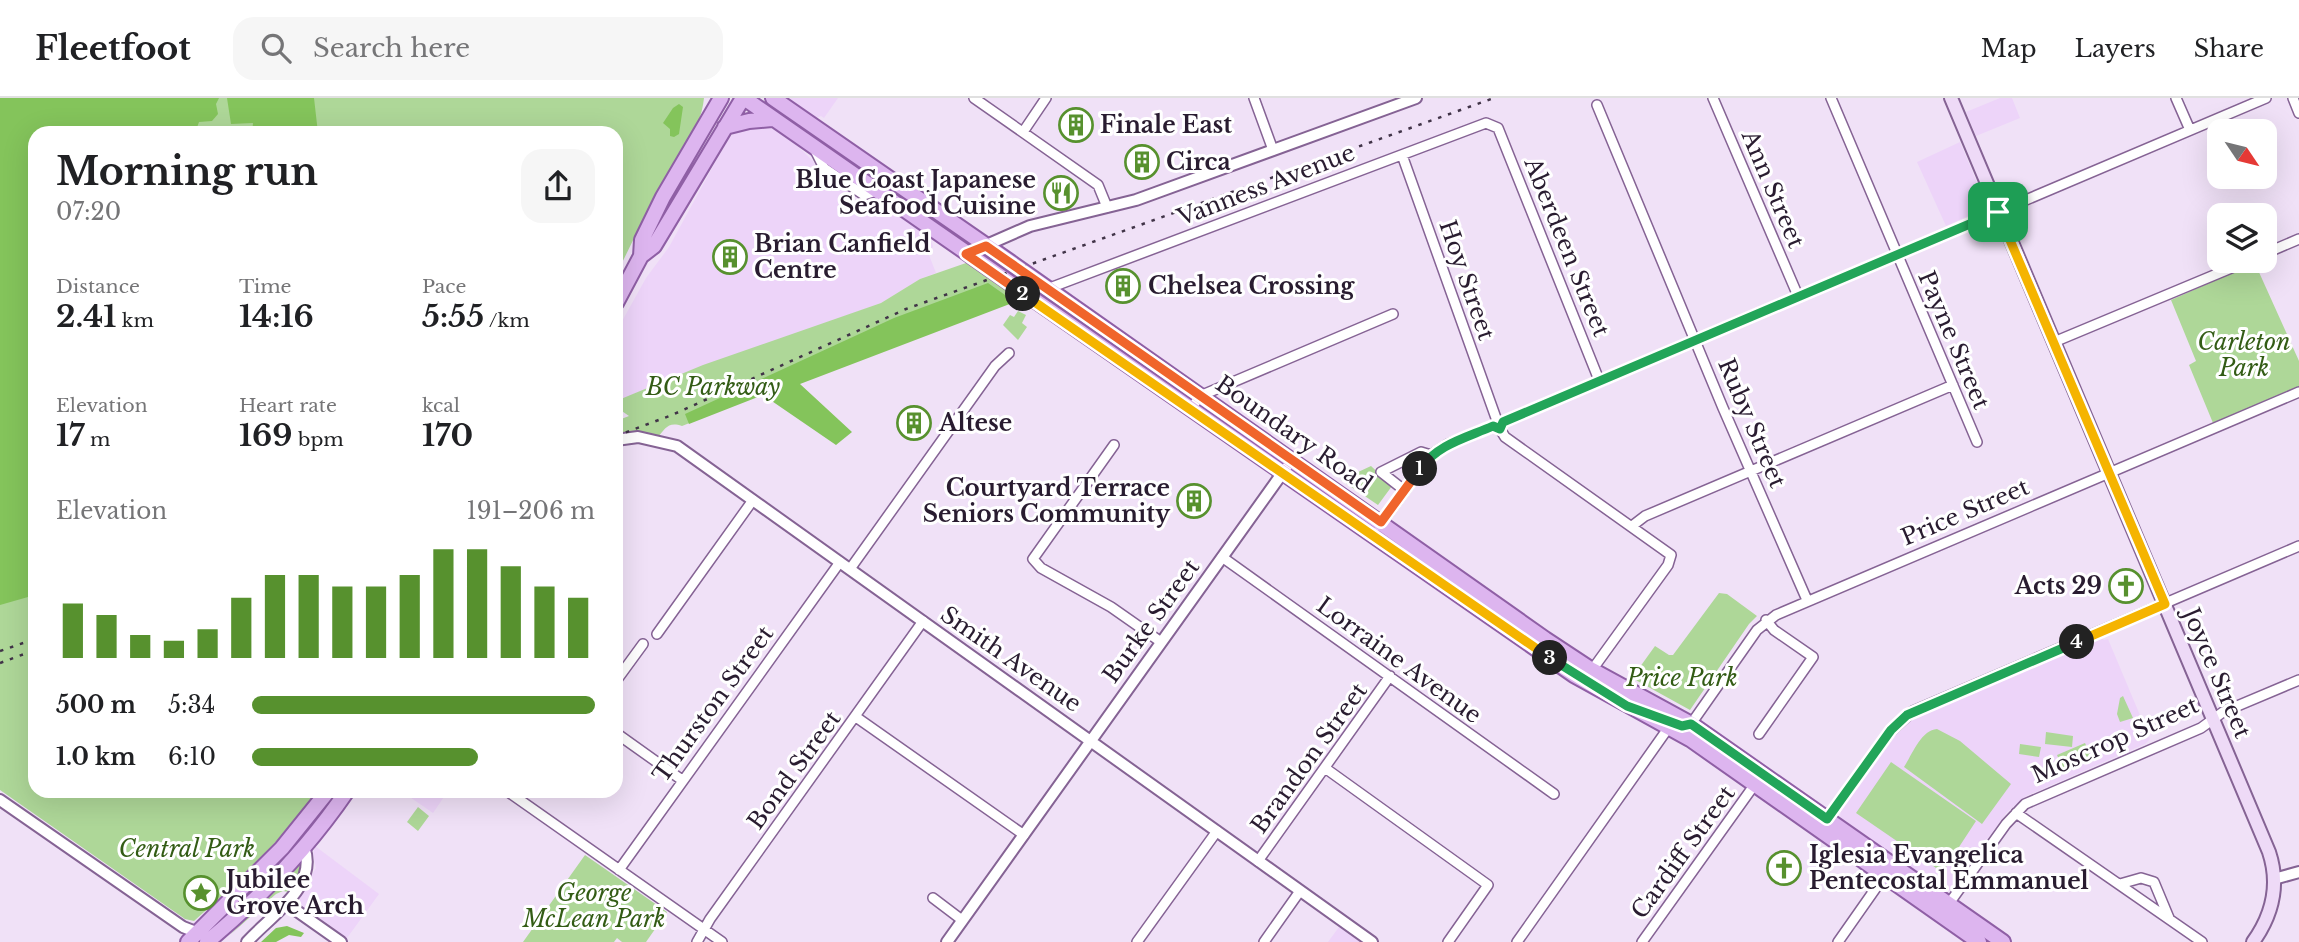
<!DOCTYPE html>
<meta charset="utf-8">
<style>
body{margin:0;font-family:"Libre Baskerville",serif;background:#f6f6f6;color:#202124;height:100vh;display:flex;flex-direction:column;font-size:26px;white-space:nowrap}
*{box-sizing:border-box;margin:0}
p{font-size:23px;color:#757577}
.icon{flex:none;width:38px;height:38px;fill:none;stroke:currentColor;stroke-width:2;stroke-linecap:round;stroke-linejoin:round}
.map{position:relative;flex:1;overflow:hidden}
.drawer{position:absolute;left:28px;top:28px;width:595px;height:672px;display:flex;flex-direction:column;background:#fff;border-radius:21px;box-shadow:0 7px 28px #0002}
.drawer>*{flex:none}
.needle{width:46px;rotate:125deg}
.fabs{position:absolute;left:2207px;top:21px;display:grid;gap:14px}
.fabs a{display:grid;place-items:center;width:70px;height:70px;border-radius:14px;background:#fff;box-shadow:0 7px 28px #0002;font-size:35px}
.pin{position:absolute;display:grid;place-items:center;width:60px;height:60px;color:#fff;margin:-30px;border-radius:14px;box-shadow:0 4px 10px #0006}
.km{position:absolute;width:35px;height:35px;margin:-18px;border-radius:50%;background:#222;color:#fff;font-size:19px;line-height:35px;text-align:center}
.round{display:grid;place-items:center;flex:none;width:74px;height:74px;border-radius:21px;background:#f6f6f6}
.summary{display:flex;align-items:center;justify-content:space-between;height:119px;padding:0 28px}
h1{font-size:38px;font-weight:700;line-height:52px}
.metrics{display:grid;grid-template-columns:repeat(3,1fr);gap:10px;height:119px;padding:7px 28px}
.metrics div{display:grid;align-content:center}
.metrics b{font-size:30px;font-weight:700}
.metrics small{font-size:19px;font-weight:400}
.metrics p{font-size:19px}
.chart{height:196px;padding:14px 28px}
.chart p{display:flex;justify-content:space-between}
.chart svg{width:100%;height:126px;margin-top:7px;stroke:#57912e;stroke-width:6}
ul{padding:0 28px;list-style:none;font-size:23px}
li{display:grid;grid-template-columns:112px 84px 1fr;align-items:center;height:52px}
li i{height:18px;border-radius:9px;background:#57912e}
header{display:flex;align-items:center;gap:42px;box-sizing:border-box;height:98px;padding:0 35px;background:#fff;border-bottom:2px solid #e0e0e0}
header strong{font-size:33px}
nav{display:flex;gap:38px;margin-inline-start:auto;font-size:24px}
.search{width:490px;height:63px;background:#f6f6f6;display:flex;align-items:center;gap:18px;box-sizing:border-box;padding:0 24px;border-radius:21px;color:#757577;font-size:26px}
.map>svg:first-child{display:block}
.built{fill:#edd4f9}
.green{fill:#aed798}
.forest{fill:#84c45b}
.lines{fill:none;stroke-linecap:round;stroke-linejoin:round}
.minor-casing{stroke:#856394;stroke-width:12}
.tertiary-casing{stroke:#856394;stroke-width:14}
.secondary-casing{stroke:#856394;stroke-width:16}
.primary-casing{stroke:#8f5fa5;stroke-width:18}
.minor{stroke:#fff;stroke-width:9}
.tertiary{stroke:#fff;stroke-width:10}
.secondary{stroke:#eedaf7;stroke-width:12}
.primary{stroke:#ddb5ef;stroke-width:14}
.rail{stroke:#413448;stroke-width:2.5;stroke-dasharray:3.5 7;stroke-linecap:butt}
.split-1-casing{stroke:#fff;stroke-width:14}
.split-2-casing{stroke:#fff;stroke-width:14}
.split-3-casing{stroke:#fff;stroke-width:14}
.split-4-casing{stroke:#fff;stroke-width:14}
.split-5-casing{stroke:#fff;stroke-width:14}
.split-1{stroke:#22a559;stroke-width:9}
.split-2{stroke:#f0652b;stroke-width:9}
.split-3{stroke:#f5b400;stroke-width:9}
.split-4{stroke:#22a559;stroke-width:9}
.split-5{stroke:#f5b400;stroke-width:9}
.labels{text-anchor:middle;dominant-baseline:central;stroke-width:6;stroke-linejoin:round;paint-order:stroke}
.poi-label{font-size:23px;font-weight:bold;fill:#291c30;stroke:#fff;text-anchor:start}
.street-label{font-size:23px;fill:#291c30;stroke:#fff}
.park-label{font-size:23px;font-style:italic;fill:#335c15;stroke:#fff}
</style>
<header>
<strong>Fleetfoot</strong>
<div class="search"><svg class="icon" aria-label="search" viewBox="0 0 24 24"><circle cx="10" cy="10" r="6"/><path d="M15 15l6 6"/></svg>Search here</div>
<nav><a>Map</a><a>Layers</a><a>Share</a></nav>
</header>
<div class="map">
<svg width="2299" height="844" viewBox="0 0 2299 844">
<rect width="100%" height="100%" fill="#f0e1f7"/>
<path class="built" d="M787,0H838L824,20L821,18L816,20Z
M2000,0H2012L2020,20L1976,38L1966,14Z
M766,28L786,37L813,63L816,70L847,91L848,97L863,107L866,106V101L879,102L929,137L933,148L929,157L936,175L920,181L881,205L616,303V234L646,180L669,149L728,41L740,30Z
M1960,44L1986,106L1983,111L1946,128L1917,64Z
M2100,539L2104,542L2108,541L2150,641L2145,646L2026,698L2007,714L1949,793H1943L1840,719L1841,711L1893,639L1911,621Z
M401,693H448L433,715Z
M315,748L379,796L347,840L298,805L297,801L316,770L313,756Z
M1339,829L1361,844H1328Z"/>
<path class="green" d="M0,0H704C701,35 670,73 653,103C640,127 628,153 616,177V35H35V693H318L281,738L243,779L194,823L185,821L0,692Z
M966,165L972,166L1015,195L682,328C668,323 665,331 657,340H616V323L629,318L616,309V303L703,267L881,205L920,181Z
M2252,166L2258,172L2299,263V289L2213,325L2189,267L2196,263L2171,202Z
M1018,213L1026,217L1022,225L1027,229L1018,242L1003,227L1010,217L1014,219Z
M1371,368L1392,388L1378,407L1341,382Z
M1719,495L1727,496L1757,518L1749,526L1690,612L1632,580L1655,548L1669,557H1673Z
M2123,598L2133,620L2120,624L2117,616L2120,600Z
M1937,631L1960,643L2011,686L1982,726L1904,669C1912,657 1921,632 1937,631Z
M2046,634L2073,638L2072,649L2045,646Z
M2085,645L2092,661L2064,673L2057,657Z
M2020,646L2041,649L2039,659L2019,656Z
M1891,664L1976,723L1944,772H1939L1856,715Z
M418,709L429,718L418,733L407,724Z
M585,757L667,814L646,844H622L617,840L614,844H523Z
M300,766L299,777L289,794L283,793L276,796L230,837Z"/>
<path class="forest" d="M0,0H219L216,6L218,16L212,23L199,24L195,35H35V497L0,507Z
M227,0H314L318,35H252L253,25L231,26Z
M679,6L683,9L679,36L674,39L670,38V31L663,25L673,10Z
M988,185L1015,204L800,286L852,334L836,347L763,297L689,326L685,316L894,220Z
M287,828L304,835L301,839L289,837L276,844H261L276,830Z"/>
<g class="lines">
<g class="minor-casing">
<path id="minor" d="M974,0L1098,87L1107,109
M1254,0L1273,52
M1713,0L1798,198
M1831,0L1977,344
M2176,0L2190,32
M2293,0L2299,15
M1597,7L1723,310L1807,502
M1023,34L1046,0
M815,52L824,70L864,97L876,93
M1402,57L1496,320
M2264,156L2299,141
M1047,191L1486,25L1498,30L1599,282
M2054,244L2248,163
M1191,311L1200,298L1393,216
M1503,324L2266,0
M1500,331L1505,339L1671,457L1668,467L1592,572
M1114,347L1033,461L1041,470L1111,509L1161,544
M1404,392L1381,374L1421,354L1431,357
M1379,428L1431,357L1448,346L1493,329
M1632,428L1645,418L1953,287
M1222,459L1554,696
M850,471L995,268L1009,255
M657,536L753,402
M616,583L643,546
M856,619L1024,737
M1691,626L1757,532L1776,517L2299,294
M616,635L682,682
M1759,636L1813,559L1774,532L1766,522
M1325,670L1488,787L1448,844
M507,693L722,844
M2016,715L2202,844
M1827,721L1891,633L1913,613L2299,448
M1258,763L1390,578
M619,772L840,464
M2120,786L2141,780L2154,784L2169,820
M933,800L962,822
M1948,807L2006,726L2025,706L2201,630L2223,614L2299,582
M697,844L710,821L923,523
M1137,844L1217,733
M1264,844L1300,793
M1517,844L1669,629
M1642,844L1755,686
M1838,844L1885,777"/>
</g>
<g class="tertiary-casing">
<path id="tertiary" d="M966,156L1030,128L1136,102L1416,0
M616,342L638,339L677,348L1372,844
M0,702L183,829L201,836
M2274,781L2299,774
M287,806L341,844
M247,844C270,818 319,789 304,749
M947,844L1286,370"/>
</g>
<g class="secondary-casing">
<path id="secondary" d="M1951,0L2269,754C2280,787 2273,816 2253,844"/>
</g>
<g class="primary-casing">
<path id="primary" d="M744,0L1574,577L1690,641L1979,844
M773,0L1010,164L1545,541L1592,572L1691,626L2003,844
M725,29L749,23L772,21
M641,158L642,142L663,99L721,0
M616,205L641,158L654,148L743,0
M188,844L282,750L328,693
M207,844C260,800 308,750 347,693"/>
</g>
<use href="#minor" class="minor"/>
<use href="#tertiary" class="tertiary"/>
<use href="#secondary" class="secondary"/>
<use href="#primary" class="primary"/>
<path class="rail" d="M616,338L672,317L906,211L1494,0
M0,553L35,541
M0,565L35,552"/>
</g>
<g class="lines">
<g class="split-1-casing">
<path id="split-1" d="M1420,371C1438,346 1466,340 1493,328L1500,331L1503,324L1998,114"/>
</g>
<g class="split-2-casing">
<path id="split-2" d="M1023,196L966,156L986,148L1381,424L1420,371"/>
</g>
<g class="split-3-casing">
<path id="split-3" d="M1023,196L1550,560"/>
</g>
<g class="split-4-casing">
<path id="split-4" d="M1550,560L1627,608L1682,628L1691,626L1827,721L1891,632L1907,617L2077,544"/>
</g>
<g class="split-5-casing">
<path id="split-5" d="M1998,114L2165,506L2077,544"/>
</g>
<use href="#split-1" class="split-1"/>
<use href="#split-2" class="split-2"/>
<use href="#split-3" class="split-3"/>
<use href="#split-4" class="split-4"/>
<use href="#split-5" class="split-5"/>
</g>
<defs>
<g id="building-ring" transform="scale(1.75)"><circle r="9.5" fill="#fff" stroke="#57912e" stroke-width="1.5"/><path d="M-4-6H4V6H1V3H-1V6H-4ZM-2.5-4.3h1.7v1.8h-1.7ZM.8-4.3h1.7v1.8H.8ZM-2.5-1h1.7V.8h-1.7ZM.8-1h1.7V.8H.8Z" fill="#57912e"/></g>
<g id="restaurant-ring" transform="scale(1.75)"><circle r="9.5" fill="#fff" stroke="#57912e" stroke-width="1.5"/><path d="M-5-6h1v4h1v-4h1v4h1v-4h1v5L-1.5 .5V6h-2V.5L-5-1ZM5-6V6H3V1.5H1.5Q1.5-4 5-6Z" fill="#57912e"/></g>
<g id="church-ring" transform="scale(1.75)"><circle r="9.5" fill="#fff" stroke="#57912e" stroke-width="1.5"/><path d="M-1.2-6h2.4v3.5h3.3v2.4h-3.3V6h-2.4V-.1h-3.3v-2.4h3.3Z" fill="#57912e"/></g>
<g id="sight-ring" transform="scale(1.75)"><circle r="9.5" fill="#fff" stroke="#57912e" stroke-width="1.5"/><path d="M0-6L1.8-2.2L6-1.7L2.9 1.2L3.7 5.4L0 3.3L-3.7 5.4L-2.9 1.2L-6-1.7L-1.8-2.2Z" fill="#57912e"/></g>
</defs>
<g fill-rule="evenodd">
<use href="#building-ring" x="1076" y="27"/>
<use href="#building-ring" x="1142" y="64"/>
<use href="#restaurant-ring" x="1061" y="95"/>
<use href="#building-ring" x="730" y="159"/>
<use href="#building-ring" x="1123" y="188"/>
<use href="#building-ring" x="914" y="325"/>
<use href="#building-ring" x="1194" y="403"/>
<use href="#church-ring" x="2126" y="488"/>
<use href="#church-ring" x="1784" y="770"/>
<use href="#sight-ring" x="201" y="795"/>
</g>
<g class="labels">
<g class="poi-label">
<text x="1100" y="27">Finale East</text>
<text x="1166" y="64">Circa</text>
<text x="1036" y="82" text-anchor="end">Blue Coast Japanese<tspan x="1036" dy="26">Seafood Cuisine</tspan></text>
<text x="754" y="146">Brian Canfield<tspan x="754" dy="26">Centre</tspan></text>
<text x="1148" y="188">Chelsea Crossing</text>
<text x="939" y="325">Altese</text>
<text x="1170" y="390" text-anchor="end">Courtyard Terrace<tspan x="1170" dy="26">Seniors Community</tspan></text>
<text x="2102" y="488" text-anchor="end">Acts 29</text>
<text x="1809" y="757">Iglesia Evangelica<tspan x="1809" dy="26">Pentecostal Emmanuel</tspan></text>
<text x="226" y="782">Jubilee<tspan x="226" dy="26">Grove Arch</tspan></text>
</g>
<g class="street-label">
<text transform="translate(1266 87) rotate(-21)">Vanness Avenue</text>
<text transform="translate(1773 91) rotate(67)">Ann Street</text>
<text transform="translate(1567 149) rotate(68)">Aberdeen Street</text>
<text transform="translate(1467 182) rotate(71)">Hoy Street</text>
<text transform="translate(1954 242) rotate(67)">Payne Street</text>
<text transform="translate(1752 325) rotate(67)">Ruby Street</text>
<text transform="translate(1294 336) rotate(35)">Boundary Road</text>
<text transform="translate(1965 414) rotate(-23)">Price Street</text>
<text transform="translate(1151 523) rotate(-54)">Burke Street</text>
<text transform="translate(1011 561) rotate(35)">Smith Avenue</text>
<text transform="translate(1399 562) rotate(36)">Lorraine Avenue</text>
<text transform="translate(2217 575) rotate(67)">Joyce Street</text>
<text transform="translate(713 606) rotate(-54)">Thurston Street</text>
<text transform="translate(2115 642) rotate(-24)">Moscrop Street</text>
<text transform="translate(1309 660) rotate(-54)">Brandon Street</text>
<text transform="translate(794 672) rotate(-54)">Bond Street</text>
<text transform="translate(1683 754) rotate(-54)">Cardiff Street</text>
</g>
<g class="park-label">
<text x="2244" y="244">Carleton<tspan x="2244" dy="26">Park</tspan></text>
<text x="713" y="289">BC Parkway</text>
<text x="1682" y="580">Price Park</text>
<text x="187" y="751">Central Park</text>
<text x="594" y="795">George<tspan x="594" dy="26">McLean Park</tspan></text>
</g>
</g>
</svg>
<div class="fabs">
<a><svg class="needle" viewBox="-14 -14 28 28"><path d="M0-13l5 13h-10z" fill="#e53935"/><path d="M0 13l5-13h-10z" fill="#757577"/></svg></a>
<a><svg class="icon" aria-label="layers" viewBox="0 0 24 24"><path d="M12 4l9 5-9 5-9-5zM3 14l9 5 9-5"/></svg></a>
</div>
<div class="pin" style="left:1998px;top:114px;background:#1e9e55"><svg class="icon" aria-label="arrive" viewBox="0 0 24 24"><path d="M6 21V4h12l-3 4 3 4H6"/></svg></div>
<b class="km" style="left:1420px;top:371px">1</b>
<b class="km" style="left:1023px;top:196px">2</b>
<b class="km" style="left:1550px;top:560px">3</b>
<b class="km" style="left:2077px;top:544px">4</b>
<section class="drawer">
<div class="summary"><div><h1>Morning run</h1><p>07:20</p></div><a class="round"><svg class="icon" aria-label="share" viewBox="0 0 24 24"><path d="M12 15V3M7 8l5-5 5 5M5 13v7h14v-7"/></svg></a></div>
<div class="metrics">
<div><p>Distance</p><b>2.41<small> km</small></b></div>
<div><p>Time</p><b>14:16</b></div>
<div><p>Pace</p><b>5:55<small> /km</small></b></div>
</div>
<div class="metrics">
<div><p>Elevation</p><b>17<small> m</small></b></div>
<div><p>Heart rate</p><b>169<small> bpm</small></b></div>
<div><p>kcal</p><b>170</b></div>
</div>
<div class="chart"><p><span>Elevation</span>191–206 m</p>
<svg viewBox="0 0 160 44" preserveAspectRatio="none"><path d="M5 44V25M15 44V29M25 44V36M35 44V38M45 44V34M55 44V23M65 44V15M75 44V15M85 44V19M95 44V19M105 44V15M115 44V6M125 44V6M135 44V12M145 44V19M155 44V23"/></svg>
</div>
<ul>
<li><b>500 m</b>5:34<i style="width:100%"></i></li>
<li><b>1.0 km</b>6:10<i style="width:66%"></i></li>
</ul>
</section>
</div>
